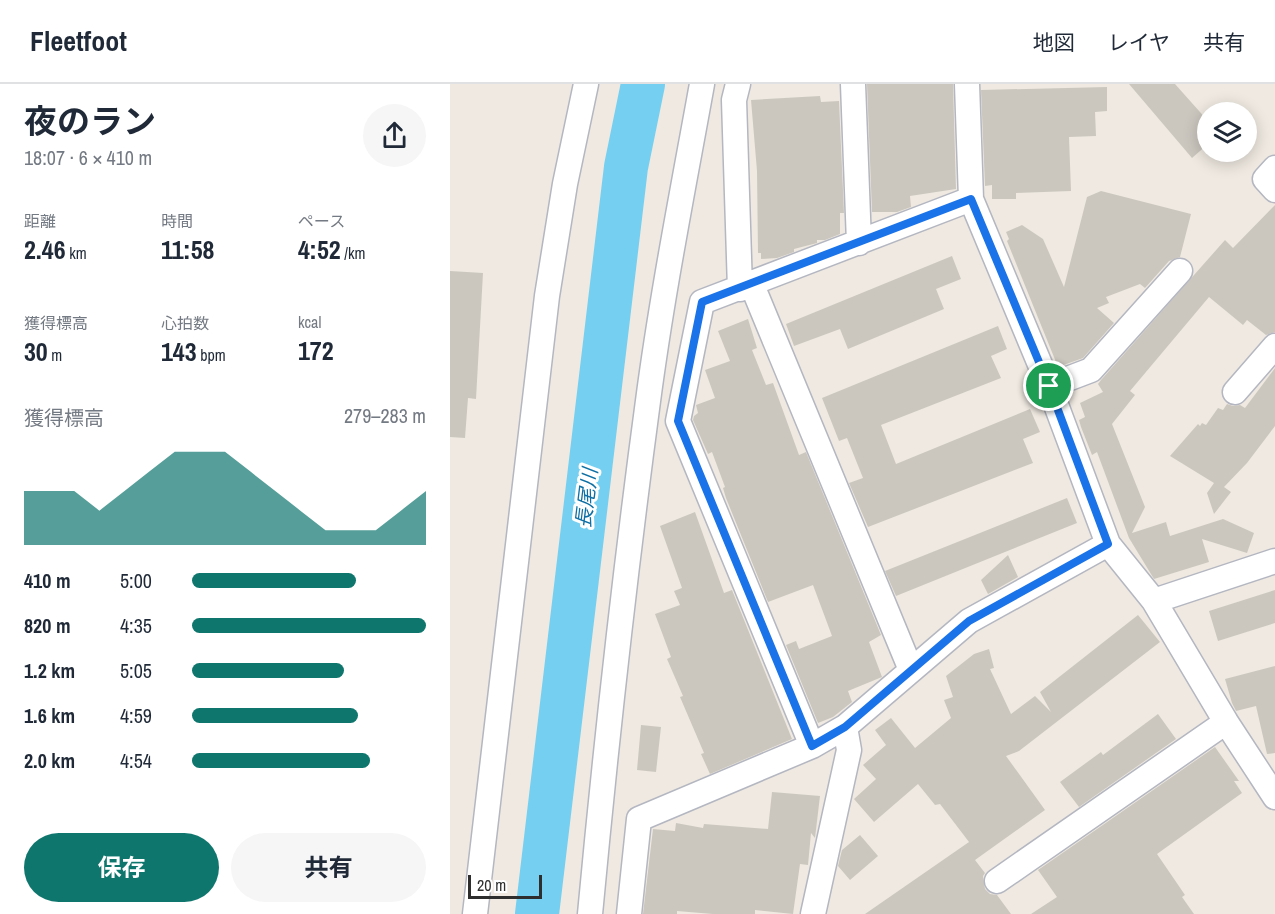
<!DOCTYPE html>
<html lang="ja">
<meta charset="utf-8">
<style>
body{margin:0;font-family:"Archivo Narrow","Noto Sans JP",sans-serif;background:#f6f6f7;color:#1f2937;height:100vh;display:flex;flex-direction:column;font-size:22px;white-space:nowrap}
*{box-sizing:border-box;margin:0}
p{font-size:20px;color:#747a83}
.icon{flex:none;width:33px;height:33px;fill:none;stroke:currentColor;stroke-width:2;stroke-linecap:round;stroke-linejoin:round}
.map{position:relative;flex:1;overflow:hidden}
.sheet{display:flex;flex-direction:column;background:#fff;width:450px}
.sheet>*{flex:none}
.tools{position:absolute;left:747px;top:18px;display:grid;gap:12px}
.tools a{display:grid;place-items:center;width:60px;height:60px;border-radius:50%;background:#fff;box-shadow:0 3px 15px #0003;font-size:30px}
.scale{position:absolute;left:18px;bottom:15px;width:74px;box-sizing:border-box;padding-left:6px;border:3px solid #2e2e2e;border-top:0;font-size:16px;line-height:21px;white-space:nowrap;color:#2e2e2e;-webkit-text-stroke:4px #fff;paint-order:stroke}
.pin{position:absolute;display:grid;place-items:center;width:51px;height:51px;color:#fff;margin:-26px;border:3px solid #fff;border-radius:50%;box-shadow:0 2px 6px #0007}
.round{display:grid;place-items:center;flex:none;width:63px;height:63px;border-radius:32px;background:#f6f6f7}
.overview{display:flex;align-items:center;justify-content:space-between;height:102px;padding:0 24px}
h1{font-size:33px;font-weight:700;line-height:45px}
.stats{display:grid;grid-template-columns:repeat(3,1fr);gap:9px;height:102px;padding:6px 24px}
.stats div{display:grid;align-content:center}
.stats b{font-size:26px;font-weight:700}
.stats small{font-size:16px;font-weight:400}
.stats p{font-size:16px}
.chart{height:168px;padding:12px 24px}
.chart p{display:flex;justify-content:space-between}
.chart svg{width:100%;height:108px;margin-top:6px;fill:#0f766e;opacity:.7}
.primary-button{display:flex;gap:12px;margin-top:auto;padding:12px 24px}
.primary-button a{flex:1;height:69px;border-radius:36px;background:#0f766e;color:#fff;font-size:24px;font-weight:700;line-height:69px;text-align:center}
.primary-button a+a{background:#f6f6f7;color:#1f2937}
ul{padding:0 24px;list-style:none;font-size:20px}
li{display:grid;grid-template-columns:96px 72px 1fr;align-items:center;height:45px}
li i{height:15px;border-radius:8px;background:#0f766e}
header{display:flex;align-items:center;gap:36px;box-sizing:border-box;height:84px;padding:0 30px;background:#fff;border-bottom:2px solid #e0e1e3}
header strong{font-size:28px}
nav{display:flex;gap:33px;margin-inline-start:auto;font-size:21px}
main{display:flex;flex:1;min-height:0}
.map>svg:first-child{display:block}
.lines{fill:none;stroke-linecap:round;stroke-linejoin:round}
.river{stroke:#75cff0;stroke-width:44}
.building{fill:#cbc7bf}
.minor-casing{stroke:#b4b7c1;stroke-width:27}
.minor{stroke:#fff;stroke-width:24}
.route-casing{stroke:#fff;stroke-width:12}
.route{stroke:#1a73e8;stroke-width:8}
.labels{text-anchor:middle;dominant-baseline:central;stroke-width:6;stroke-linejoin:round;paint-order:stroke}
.water-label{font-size:20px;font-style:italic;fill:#0d6fa3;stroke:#fff}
</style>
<header>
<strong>Fleetfoot</strong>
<nav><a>地図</a><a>レイヤ</a><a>共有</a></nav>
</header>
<main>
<section class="sheet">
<div class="overview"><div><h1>夜のラン</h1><p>18:07 · 6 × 410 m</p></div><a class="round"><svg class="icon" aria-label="share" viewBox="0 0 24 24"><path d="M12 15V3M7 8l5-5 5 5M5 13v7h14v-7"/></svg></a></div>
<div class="stats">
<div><p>距離</p><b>2.46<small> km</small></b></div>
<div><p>時間</p><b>11:58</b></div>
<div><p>ペース</p><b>4:52<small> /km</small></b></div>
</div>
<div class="stats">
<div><p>獲得標高</p><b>30<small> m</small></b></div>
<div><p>心拍数</p><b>143<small> bpm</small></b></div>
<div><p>kcal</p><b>172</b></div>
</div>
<div class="chart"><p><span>獲得標高</span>279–283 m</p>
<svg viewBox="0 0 160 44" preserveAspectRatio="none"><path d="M0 44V22L10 22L20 22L30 30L40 22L50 14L60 6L70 6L80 6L90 14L100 22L110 30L120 38L130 38L140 38L150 30L160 22V44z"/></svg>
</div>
<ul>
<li><b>410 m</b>5:00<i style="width:70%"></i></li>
<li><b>820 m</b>4:35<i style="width:100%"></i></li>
<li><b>1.2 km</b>5:05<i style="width:65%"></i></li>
<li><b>1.6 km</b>4:59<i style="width:71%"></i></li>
<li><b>2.0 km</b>4:54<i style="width:76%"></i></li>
</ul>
<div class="primary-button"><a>保存</a><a>共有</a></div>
</section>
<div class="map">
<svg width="825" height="830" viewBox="0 0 825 830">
<rect width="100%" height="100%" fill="#efe9e1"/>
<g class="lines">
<path class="river" d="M87,830L176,83L193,0"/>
</g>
<path class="building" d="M417,0H503L506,105L460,112L461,123L447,128H422Z
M679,0H725L758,37V60L742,74Z
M657,3V27L645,28L646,52L619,53L621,107L566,109V115H542V101L535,102L531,6Z
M370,12L371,18L389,17L394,129H390V150L375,156H367V159L344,165V168L327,174L311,175V169H308L307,87L301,16Z
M651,107L741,130L730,173L719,177L695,204L690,200L656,213L659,219L647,224L664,239L633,274L608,283L557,157L559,155L556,148L572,141L593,155L614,203L637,113Z
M825,121V248L816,251L797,236L793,241L759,213L680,307L685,311L662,340L695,423L682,449L716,438L720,452L773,435L804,449L797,469L752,455L759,478L704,495L679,454L647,368L642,371L631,343L629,336L635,333L630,319L653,308L648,300L651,296L775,156L783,164Z
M502,172L511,195L486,205L494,225L398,265L390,245L344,262L336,240Z
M0,187L33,189L26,315L18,314L15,354L0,353Z
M298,235L307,264L302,266L316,301L323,299L349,371L356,368L431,551L419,558L432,593L398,607L402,618L383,633L368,639L336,561L346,557L349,565L382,552L363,501L318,518L276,414L273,404L275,403L262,368L258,370L243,336L244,332L248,329L246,321L265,314L255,286L280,277L268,247Z
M548,242L557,265L541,272L551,294L431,341L446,380L580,325L590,348L573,355L583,379L418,443L399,399L413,394L397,354L389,357L372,314Z
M825,284V342L797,379L774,403L781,408L764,430L757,409L764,399L720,372L748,340L750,342L752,339L756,341L768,324L773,326L777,320L783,322L790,321L795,324Z
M617,414L627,439L446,512L435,487Z
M245,428L274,509L282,506L342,655L260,690L251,670L254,669L230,613L233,612L217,575L221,573L205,530L230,521L224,507L232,504L210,442Z
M558,471L568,493L538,510L531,496Z
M825,506V539L768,557L759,527Z
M688,531L710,558L569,667L556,672L595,726L525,776L535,789L533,792L535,805L540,810L547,811L561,830H415L519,758L490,720L485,721L468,700L424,738L404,715L426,695L413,681L436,661L425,646L441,634L465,664L501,634L494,616L503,613L496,592L524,570L539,565L544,584L540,585L561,630L585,612L601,628L590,608Z
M825,582V669L817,670L806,622L786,627L782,619L775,595Z
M708,630L726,655L629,723L610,698L651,668L653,671Z
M191,641L211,643L206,688L187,686Z
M765,663L789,697H784L792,709L707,770L735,811L732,813L744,830H581L607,813L588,786Z
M322,708L370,712L365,754L361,749L358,781L350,780L343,830L305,826V830H263L227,827V830H193L203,745L225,747L226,739L253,744L254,740L318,745Z
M410,751L428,772L400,796L388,782L392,766Z"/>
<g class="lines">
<g class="minor-casing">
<path id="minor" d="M288,0L284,16L290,205
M403,0L409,159
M517,0L521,115L599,302L658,460L704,517L776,638L825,713
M825,84L815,95L825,106
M302,201L461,586
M599,302L641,286L730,187
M785,308L825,262
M704,517L825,477
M362,662L228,337L252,218L521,115
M547,797L776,638
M25,830L97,212L115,100L136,0
M140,830C156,659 175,488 198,317C212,211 233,105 252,0
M179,830L189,735L362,662L395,643L519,537L658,460
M363,830L399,666L395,643"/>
</g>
<use href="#minor" class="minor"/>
</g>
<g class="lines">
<g class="route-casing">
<path id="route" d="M521,115L599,302L658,460L519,537L395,643L362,662L228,337L252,218Z"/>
</g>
<use href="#route" class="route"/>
</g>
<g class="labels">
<g class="water-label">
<text transform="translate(136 414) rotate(-83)">長尾川</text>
</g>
</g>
</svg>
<div class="tools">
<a><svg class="icon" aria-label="layers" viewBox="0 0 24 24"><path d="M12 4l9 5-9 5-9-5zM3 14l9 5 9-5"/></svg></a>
</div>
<div class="scale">20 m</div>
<div class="pin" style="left:599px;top:302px;background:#1e9e55"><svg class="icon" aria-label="arrive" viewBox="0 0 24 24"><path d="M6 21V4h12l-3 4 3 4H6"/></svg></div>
</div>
</main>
